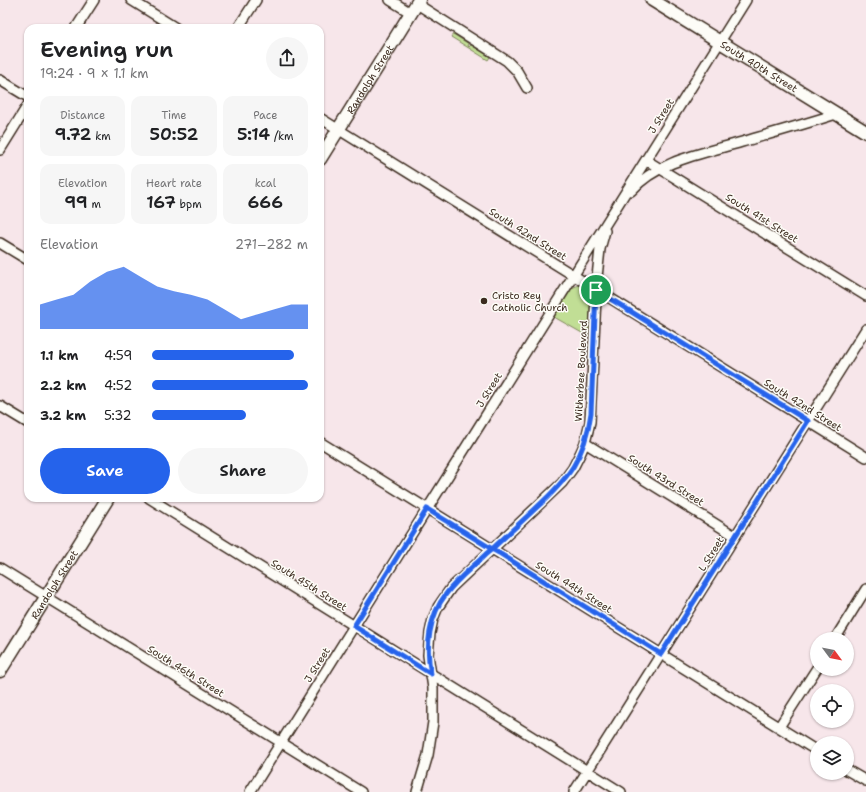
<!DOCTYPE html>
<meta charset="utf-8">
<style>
body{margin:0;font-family:"Shantell Sans",sans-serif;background:#f6f6f6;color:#202124;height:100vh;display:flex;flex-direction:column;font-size:15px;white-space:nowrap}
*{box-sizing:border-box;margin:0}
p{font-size:13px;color:#757577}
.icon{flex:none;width:22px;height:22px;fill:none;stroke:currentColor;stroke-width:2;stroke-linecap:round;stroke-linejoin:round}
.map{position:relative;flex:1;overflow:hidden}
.side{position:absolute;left:24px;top:24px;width:300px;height:478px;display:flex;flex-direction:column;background:#fff;border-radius:12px;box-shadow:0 1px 3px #0004}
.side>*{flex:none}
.needle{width:26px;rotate:122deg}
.fabs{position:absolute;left:810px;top:632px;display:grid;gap:8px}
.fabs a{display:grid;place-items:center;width:44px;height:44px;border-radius:50%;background:#fff;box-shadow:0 1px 3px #0004;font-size:20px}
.pin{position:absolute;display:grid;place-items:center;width:34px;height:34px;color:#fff;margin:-17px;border:2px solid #fff;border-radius:50%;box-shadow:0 1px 4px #0007}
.round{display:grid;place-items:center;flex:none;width:42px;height:42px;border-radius:21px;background:#f6f6f6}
.summary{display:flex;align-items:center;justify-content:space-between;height:68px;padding:0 16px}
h1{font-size:22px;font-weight:600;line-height:30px}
.figures{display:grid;grid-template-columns:repeat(3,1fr);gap:6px;height:68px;padding:4px 16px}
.figures div{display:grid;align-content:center;border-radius:10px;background:#f6f6f6;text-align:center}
.figures b{font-size:17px;font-weight:600}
.figures small{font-size:11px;font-weight:400}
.figures p{font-size:11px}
.chart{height:112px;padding:8px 16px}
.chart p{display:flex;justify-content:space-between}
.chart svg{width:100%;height:72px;margin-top:4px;fill:#2563eb;opacity:.7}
.action{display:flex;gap:8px;margin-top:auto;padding:8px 16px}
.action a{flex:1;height:46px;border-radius:24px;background:#2563eb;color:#fff;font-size:16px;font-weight:600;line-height:46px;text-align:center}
.action a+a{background:#f6f6f6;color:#202124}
ul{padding:0 16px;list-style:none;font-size:13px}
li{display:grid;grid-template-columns:64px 48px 1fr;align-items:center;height:30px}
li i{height:10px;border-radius:5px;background:#2563eb}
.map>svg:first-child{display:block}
.green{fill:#c1de95;stroke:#7e845a}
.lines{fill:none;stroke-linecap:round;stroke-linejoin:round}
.minor-casing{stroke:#3b2a1e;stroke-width:12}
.secondary-casing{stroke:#3b2a1e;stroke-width:15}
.minor{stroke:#fdfcf7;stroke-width:9}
.secondary{stroke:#fdfcf7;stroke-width:12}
.route-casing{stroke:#fff;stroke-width:8}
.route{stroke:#2563eb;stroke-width:5}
.poi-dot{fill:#3b2a1e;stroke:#fdfcf7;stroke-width:1.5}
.labels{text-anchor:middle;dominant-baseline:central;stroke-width:3;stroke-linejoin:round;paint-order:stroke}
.street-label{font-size:10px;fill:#3b2a1e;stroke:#fdfcf7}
.poi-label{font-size:10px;fill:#3b2a1e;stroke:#fdfcf7;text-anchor:start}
</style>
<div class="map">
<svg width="866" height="792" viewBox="0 0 866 792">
<rect width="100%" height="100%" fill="#f7e6ea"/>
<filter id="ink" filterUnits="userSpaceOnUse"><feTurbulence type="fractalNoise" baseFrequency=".025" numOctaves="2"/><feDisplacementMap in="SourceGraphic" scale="8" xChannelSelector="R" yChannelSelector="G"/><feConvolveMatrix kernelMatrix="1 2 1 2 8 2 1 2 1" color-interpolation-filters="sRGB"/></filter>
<g filter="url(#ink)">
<path class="green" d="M453,34L469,44L468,46L469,47L471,45L490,57L488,60L451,37Z
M580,285L588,290L591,297L589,337L554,317L572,288L576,286Z"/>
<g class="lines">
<g class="minor-casing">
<path id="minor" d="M131,0L176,28
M390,0L411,13
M417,4L507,61L517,71L527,88
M76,28L94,0
M238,28L256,0
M0,80L28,97
M320,118L866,457
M0,150L28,105
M646,160L866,296
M631,191C658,160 705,153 742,142C773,133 805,124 836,114
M0,243L28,260
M0,406L28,423
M320,442L817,751
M585,443L735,536
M149,498L621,792
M0,568L361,792
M835,639L866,589
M779,727L817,668
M847,770L866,781
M250,792L746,0
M417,792L428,755L433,722V688L428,655L430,633L433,619L438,607L451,588L562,483L573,468L581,452L585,443L590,422L597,277L600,249L605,231
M574,792L866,329"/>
</g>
<g class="secondary-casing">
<g id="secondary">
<path id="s1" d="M652,0L866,132"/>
<path id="s2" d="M320,159L419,0"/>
<path id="s3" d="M0,671L108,498"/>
</g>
</g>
<use href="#minor" class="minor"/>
<use href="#secondary" class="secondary"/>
</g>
</g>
<g class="lines" filter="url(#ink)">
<g class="route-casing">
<path id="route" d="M596,290L591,413C585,458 568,479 535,509C521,522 507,535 492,549L486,554C473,567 457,579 446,594C429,616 425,647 431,674L354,626L427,509L492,549L499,553L661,654L808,421L596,290"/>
</g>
<use href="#route" class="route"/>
</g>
<circle class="poi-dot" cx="484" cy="301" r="4"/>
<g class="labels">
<g class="street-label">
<text stroke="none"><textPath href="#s1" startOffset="126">South 40th Street</textPath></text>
<text stroke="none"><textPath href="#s2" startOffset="94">Randolph Street</textPath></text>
<text transform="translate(661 116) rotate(-58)">J Street</text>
<text transform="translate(762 218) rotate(32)">South 41st Street</text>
<text transform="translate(528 234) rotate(32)">South 42nd Street</text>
<text transform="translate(581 371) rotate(-87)">Witherbee Boulevard</text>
<text transform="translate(489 390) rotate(-58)">J Street</text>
<text transform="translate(803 405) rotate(32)">South 42nd Street</text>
<text transform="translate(666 480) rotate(32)">South 43rd Street</text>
<text transform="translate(711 554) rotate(-58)">L Street</text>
<text stroke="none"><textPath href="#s3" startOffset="102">Randolph Street</textPath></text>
<text transform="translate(309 585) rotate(32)">South 45th Street</text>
<text transform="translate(574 587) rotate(32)">South 44th Street</text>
<text transform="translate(317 665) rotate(-58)">J Street</text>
<text transform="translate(186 671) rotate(32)">South 46th Street</text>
</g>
<g class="poi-label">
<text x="492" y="295">Cristo Rey<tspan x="492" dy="12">Catholic Church</tspan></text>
</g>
</g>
</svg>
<div class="fabs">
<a><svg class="needle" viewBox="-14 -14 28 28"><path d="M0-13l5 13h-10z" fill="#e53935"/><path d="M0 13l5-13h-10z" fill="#757577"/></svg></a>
<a><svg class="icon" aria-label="locate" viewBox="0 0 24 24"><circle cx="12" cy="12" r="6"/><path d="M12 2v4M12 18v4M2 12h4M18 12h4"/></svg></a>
<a><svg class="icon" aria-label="layers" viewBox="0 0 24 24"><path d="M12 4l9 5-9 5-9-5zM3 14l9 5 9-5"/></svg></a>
</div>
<div class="pin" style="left:596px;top:290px;background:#1e9e55"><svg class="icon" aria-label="arrive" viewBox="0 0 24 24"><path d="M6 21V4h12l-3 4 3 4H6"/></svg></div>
<section class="side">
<div class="summary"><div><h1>Evening run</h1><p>19:24 · 9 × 1.1 km</p></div><a class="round"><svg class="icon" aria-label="share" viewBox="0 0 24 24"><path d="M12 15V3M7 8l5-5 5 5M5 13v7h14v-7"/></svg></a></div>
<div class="figures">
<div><p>Distance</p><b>9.72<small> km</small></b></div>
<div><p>Time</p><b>50:52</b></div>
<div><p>Pace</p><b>5:14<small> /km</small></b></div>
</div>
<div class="figures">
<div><p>Elevation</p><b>99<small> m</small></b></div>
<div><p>Heart rate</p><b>167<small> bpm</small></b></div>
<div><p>kcal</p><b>666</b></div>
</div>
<div class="chart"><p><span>Elevation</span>271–282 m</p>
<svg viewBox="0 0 160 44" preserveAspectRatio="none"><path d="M0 44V29L10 26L20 23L30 15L40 9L50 6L60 12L70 18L80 21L90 23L100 26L110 32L120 38L130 35L140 32L150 29L160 29V44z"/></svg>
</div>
<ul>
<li><b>1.1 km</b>4:59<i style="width:91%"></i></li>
<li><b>2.2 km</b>4:52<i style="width:100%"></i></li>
<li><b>3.2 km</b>5:32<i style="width:60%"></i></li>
</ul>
<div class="action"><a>Save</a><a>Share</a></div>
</section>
</div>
